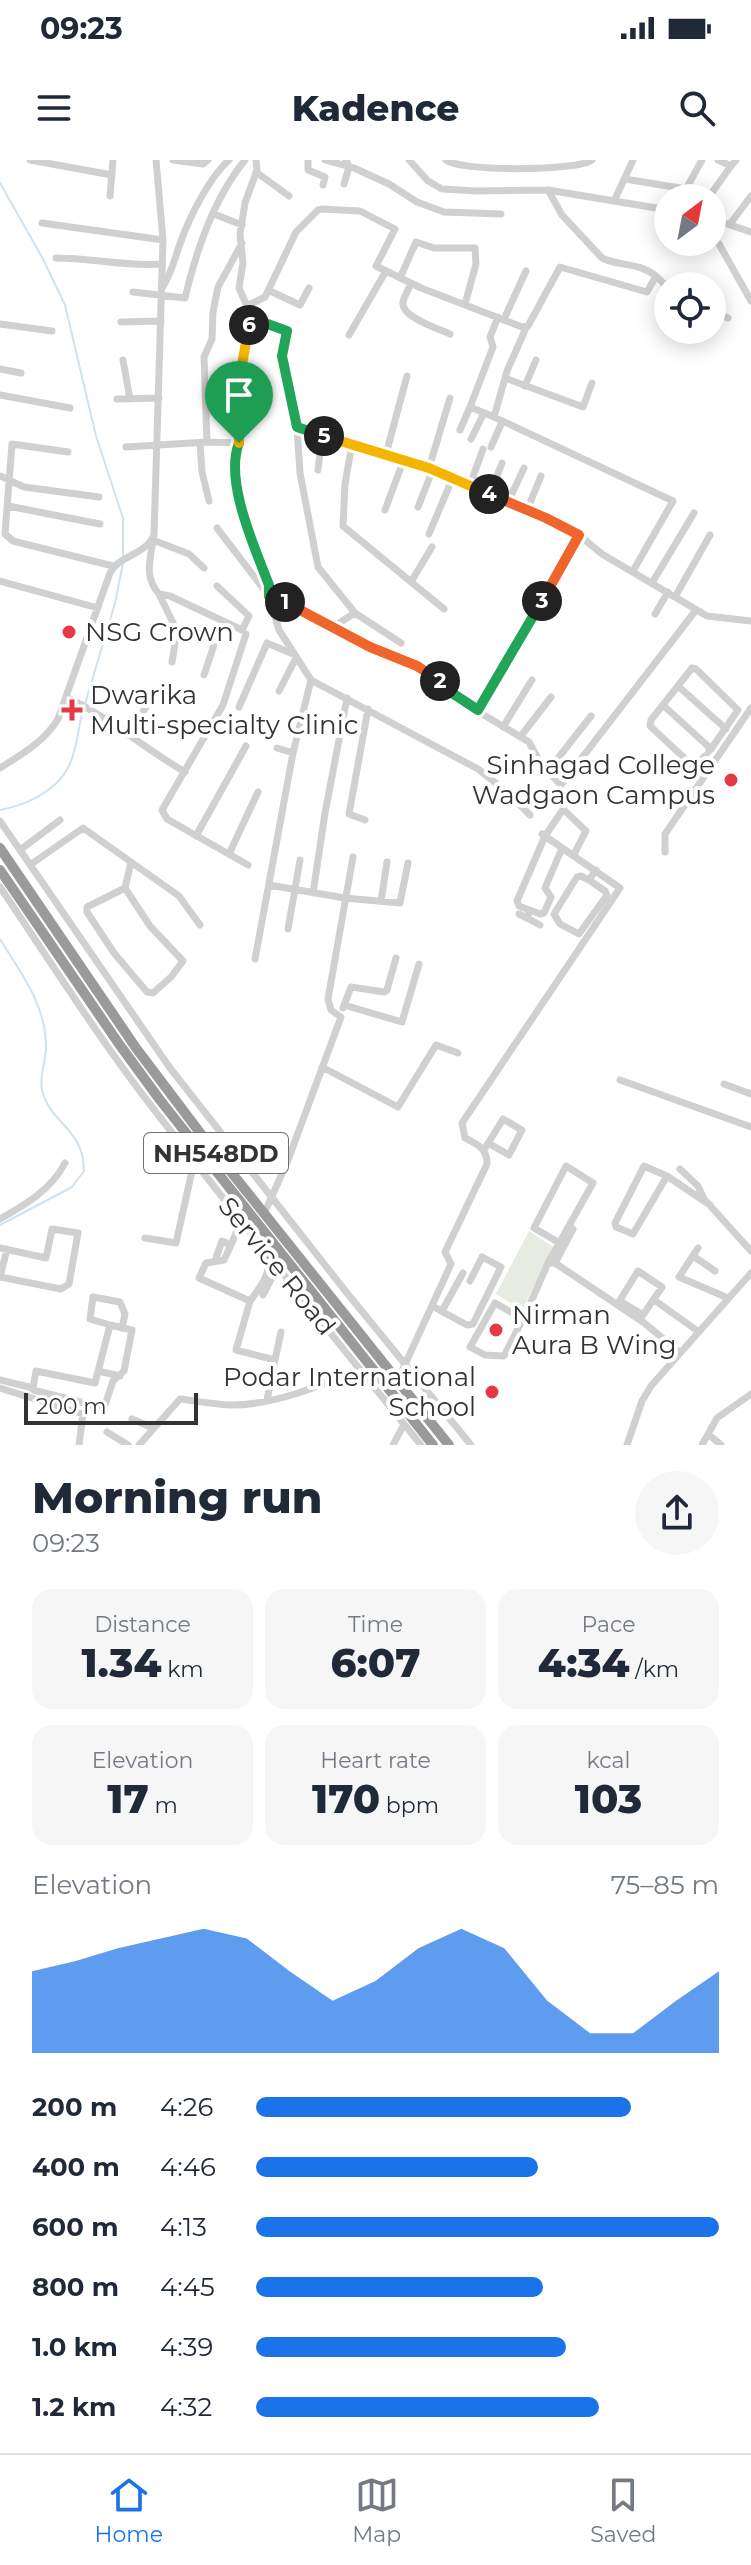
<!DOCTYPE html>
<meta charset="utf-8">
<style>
body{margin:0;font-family:Montserrat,sans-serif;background:#f6f6f7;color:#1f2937;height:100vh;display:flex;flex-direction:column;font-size:30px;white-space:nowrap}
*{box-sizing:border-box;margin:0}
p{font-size:26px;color:#747a83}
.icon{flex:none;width:44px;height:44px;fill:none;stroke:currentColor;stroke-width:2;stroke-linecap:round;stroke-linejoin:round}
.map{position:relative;height:1285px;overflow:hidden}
.drawer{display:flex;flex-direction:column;background:#fff;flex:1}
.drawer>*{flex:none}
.needle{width:52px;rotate:32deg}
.controls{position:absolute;left:654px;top:24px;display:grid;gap:16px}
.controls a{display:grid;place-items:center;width:72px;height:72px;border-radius:50%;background:#fff;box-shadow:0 4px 20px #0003;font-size:40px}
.scale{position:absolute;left:24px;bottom:20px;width:174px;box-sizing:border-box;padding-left:8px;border:4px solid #333;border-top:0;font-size:22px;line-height:28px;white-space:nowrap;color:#333;-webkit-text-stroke:6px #fff;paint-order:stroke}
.pin{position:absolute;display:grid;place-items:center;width:68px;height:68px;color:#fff;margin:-82px -34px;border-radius:50% 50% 50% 0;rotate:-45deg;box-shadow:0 0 8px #0007}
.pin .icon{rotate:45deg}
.km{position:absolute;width:40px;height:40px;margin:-20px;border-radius:50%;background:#222;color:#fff;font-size:22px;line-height:40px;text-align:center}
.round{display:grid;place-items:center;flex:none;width:84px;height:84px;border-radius:42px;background:#f6f6f7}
.head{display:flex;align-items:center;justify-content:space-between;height:136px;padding:0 32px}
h1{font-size:44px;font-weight:800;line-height:60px}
.stats{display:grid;grid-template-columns:repeat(3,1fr);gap:12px;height:136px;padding:8px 32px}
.stats div{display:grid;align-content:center;border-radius:20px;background:#f6f6f7;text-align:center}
.stats b{font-size:40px;font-weight:800}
.stats small{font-size:22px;font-weight:400}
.stats p{font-size:22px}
.chart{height:224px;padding:16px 32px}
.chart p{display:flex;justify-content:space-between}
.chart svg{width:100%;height:144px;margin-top:8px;fill:#1a73e8;opacity:.7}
ul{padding:0 32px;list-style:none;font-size:26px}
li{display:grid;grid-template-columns:128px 96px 1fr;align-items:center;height:60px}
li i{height:20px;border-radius:10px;background:#1a73e8}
.status{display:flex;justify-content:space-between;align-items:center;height:56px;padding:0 40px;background:#fff;direction:ltr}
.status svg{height:22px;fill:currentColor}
header{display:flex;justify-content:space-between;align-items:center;height:104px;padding:0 32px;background:#fff;font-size:36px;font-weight:800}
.tabs{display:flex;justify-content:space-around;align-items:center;height:112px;border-top:2px solid #e0e1e3;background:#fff;font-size:22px;color:#747a83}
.tabs a{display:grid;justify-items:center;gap:4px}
.tabs .selected{color:#1a73e8}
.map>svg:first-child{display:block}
.green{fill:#e6ecdf}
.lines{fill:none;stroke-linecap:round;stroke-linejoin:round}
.stream{stroke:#cfe2ee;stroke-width:2}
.minor{stroke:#d0d0d0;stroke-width:7}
.highway{stroke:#9a9a9a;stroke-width:10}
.split-1-casing{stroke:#fff;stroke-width:16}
.split-2-casing{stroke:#fff;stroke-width:16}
.split-3-casing{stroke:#fff;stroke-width:16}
.split-4-casing{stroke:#fff;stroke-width:16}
.split-5-casing{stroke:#fff;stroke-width:16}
.split-6-casing{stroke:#fff;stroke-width:16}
.split-7-casing{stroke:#fff;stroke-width:16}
.split-1{stroke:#22a559;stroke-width:10}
.split-2{stroke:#f0652b;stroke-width:10}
.split-3{stroke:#22a559;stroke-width:10}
.split-4{stroke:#f0652b;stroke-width:10}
.split-5{stroke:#f5b400;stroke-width:10}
.split-6{stroke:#22a559;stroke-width:10}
.split-7{stroke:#f5b400;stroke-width:10}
.poi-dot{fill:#e63946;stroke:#fff;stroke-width:3}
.labels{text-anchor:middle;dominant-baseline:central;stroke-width:8;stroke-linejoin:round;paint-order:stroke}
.shield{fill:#fff;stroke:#707070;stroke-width:2}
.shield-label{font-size:24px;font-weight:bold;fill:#333}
.poi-label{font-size:26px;fill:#333;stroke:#fff;text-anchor:start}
.street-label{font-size:26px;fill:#333;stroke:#fff}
</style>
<div class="status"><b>09:23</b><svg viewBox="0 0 49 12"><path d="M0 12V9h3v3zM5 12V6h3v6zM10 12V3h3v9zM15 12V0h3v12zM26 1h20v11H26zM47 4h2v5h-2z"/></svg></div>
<header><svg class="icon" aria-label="menu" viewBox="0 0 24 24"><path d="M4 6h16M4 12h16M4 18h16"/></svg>Kadence<svg class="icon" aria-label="search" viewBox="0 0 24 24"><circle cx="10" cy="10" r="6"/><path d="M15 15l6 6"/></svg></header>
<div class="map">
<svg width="751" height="1285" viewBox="0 0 751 1285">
<rect width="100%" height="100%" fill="#fff"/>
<path class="green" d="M529,1071L553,1087L522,1150L496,1134Z"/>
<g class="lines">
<path class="stream" d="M0,23L43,99L65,145L96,276L123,358V397
M85,544L115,443L123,403
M0,650C26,645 56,632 69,606C77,590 78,568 83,550
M0,779C21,814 46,844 46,887C46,901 39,916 42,930C50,964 84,968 84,1011L72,1027L0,1065"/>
<path class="minor" d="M30,0L112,15
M173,0L203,4L208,0
M256,0L257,10L245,43L240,74L243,103L239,128L247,146L249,163L239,222L240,274L236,301L239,346L269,425V436L370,487L417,506L437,518L464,543L529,582L541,604L561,625L696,450
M308,0V10L325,17L323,25
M325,0L354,8L389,24L417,42L444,52L501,54
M409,0L428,21L442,29L476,31L548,30L668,50
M446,0C461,12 578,11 592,0
M718,0L731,6L736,0
M256,12L289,36
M625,19L686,29L702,0
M344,24L349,7L346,0
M110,36L113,0
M708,38L731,6
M615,39L633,0
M214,54L242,65
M712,59L751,72
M42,63L163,80
M730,64L751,36
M712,78L719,84L751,141
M56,98C92,98 126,107 162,104
M656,116L668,128
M400,118L416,82L434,88H475L476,104L465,144
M411,123C409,129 404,136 403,142C400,157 439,169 450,174
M162,128C172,113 175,97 181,81C190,56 209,18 229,0
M270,131L300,145L309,128
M133,132L185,138C196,91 214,38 245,0
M247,146L265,137L296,72L318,50L322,49L360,51L395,69L376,106L421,128L522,167L528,166L560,107L647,132L656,116C639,102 621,107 602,98L562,55L548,30
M712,151L728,158
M248,157L287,171L282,196L289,219L297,267L300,313L318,407L355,453
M504,159L526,111
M121,162L161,161
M0,164L52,171
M526,168L507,211L494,257L673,341L633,411
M349,175L386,111
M123,200L130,239
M0,209L21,213
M505,218L583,247L592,223
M525,226L536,200
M0,235L70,248
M117,239L159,238
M470,247L493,187L490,177L498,157
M297,267L453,317L546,358L579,375L602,394L707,456L751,461
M460,270L470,247L494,257
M471,279L484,253
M207,282L204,197L212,179L213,152L218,127L242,83
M200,283L202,312L209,341
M352,284L345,324L343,366L444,449
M126,287L207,282L239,283
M491,287L502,262
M68,292L12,284L5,374L13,381L113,406
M386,294L407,216
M429,308L450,238
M318,310L322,276
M0,316L24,327L99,337
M470,325L483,289
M490,335L502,303
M508,342L524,308
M8,346L100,364
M418,347L433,309
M385,350L404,299
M527,350L541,316
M217,368L269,436L279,470L311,520L478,609L507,632L530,655
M429,374L453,317
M204,408L189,394L153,380C150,401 144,417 159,434L170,436L242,470L249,456L217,426
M0,421L98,448
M411,422L432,387
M652,423L694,353
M159,434L177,471L172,502
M675,437L710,375
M655,454L668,432
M331,468L355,453L401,483
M246,474L223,545L162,650L167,659L248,705
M204,515L222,461
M678,526L726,569
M279,531L296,498
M66,537C109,557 144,588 185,612
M663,545L711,589L709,591
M239,547L267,483L293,494
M478,550L579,375
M503,567L532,520
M128,575L153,536
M521,576L551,537
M277,588L293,593
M711,589L738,550L696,509L692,508L651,560L650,566L694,607L705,596L712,603
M0,608C22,594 44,582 58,559L110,413C119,395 146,395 154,375L163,80L156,0
M548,611L591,556
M365,660L349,654L368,549
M0,661L170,908L347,1133L471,1285
M196,676L246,586
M562,688L545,728L551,737L544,753L540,754L519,746L517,741L545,676L562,651H565L586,671L573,696
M20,690L60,660
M665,692V674L751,548
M229,694L258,632
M30,705L83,668L179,736L200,765
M589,720L605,731L607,735L579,774L560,764L554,754L577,717L581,716L589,720L596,710
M269,725L345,738L400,743L408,703
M0,727C50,801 98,877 152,947C240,1061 330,1173 421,1285
M125,728L87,747V752L114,793L147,832L153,833L171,817L183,801L150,766L125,728L131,702
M313,733L325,653L347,538
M381,741L387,702
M519,754L527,758L530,750
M527,758L540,765
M288,769L300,700
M255,799L293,593L311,520
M344,845L402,862L419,804
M343,848L351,827L384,832L387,830L396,798
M322,907L398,947L436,885L458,893
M620,920L751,967
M724,924L751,934
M484,990L503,959L522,970L509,995L488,983
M680,1009L698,1026L704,1039L751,1091
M667,1016L644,1006L615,1063L616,1067L633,1074L667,1016L710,1045
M264,1054L288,1000L341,857L331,850L328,839L353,697
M0,1059C26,1044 51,1030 65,1003
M145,1078L176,1083L194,1002
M231,1085L224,1100L206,1103L199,1118L250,1141C259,1129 271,1114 268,1099
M0,1088L46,1098L52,1069L78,1073L69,1124L61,1129L0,1117L7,1089
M698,1088L679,1117L728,1138
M693,1096L715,1111
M215,1101L222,1081L231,1085L241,1061
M548,1103L593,1023L566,1006L534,1068L558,1082
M555,1103L643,1162L679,1192
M263,1135L277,1108
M250,1141L236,1190L275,1200L281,1172
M657,1142L699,1172
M617,1145L638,1111L662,1127L643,1155L620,1141
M432,1146L467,1165L473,1164L501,1107L482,1097L470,1121
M442,1151L463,1113
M523,1159L495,1143L470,1187L485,1195L504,1196L527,1151L548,1103H555L573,1069
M110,1165L90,1159L93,1137L120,1142L125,1154L122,1168
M98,1211L120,1216
M0,1220L33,1228L36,1211L95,1223L110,1165L132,1170L124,1211L113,1221L104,1248L33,1230V1228
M397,1222L451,1104L445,1092L487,1004C487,988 478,985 465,978L462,963L620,728L542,674
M0,1228L83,1254L79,1285
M267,1240L275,1200
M132,1259L153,1268
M107,1272L128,1285
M708,1274L721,1285
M139,1285L180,1239C196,1241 213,1244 229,1245C272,1246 320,1226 360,1209
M393,1285L404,1264
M627,1285L642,1241L651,1226L751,1113
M702,1285L717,1258L751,1234"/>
<path class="highway" d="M0,688L136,888L207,982L449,1285
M0,710L119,884L160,940L433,1285
M267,1095L276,1087"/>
</g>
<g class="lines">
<g class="split-1-casing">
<path id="split-1" d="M239,283C224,321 255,388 269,425V436L285,442"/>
</g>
<g class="split-2-casing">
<path id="split-2" d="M285,442L370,487L417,506L440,521"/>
</g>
<g class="split-3-casing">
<path id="split-3" d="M440,521L449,531L478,550L542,441"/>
</g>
<g class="split-4-casing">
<path id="split-4" d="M489,334L546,358L579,375L542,441"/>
</g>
<g class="split-5-casing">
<path id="split-5" d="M324,276L429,308L489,334"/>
</g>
<g class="split-6-casing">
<path id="split-6" d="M249,165L248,157L287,171L282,196L297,267L324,276"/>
</g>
<g class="split-7-casing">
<path id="split-7" d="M239,283V222L249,165"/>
</g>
<use href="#split-1" class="split-1"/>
<use href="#split-2" class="split-2"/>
<use href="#split-3" class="split-3"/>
<use href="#split-4" class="split-4"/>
<use href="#split-5" class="split-5"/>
<use href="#split-6" class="split-6"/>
<use href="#split-7" class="split-7"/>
</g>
<g class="poi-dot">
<circle cx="69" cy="472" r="8"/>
<path d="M68 538h8v8h8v8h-8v8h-8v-8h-8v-8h8z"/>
<circle cx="731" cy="620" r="8"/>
<circle cx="496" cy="1170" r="8"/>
<circle cx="492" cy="1232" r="8"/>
</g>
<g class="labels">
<rect class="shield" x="144" y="973" width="144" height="40" rx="6"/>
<g class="shield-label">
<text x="216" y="993">NH548DD</text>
</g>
<g class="poi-label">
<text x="85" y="472">NSG Crown</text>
<text x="90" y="535">Dwarika<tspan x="90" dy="30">Multi-specialty Clinic</tspan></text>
<text x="715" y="605" text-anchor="end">Sinhagad College<tspan x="715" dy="30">Wadgaon Campus</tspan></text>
<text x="512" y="1155">Nirman<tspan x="512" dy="30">Aura B Wing</tspan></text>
<text x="476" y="1217" text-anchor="end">Podar International<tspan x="476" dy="30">School</tspan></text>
</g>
<g class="street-label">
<text transform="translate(277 1106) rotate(51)">Service Road</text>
</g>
</g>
</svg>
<div class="controls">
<a><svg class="needle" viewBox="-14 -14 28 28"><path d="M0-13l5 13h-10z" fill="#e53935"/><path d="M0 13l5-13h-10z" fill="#747a83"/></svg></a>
<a><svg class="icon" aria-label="locate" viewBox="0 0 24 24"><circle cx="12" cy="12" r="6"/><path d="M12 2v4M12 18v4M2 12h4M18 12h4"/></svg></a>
</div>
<div class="scale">200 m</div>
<div class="pin" style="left:239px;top:283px;background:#1e9e55"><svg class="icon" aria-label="arrive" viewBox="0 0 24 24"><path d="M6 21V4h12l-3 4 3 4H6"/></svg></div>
<b class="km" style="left:285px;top:442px">1</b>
<b class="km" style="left:440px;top:521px">2</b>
<b class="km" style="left:542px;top:441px">3</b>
<b class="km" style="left:489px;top:334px">4</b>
<b class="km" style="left:324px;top:276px">5</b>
<b class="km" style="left:249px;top:165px">6</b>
</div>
<section class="drawer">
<div class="head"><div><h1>Morning run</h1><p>09:23</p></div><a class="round"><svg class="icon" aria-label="share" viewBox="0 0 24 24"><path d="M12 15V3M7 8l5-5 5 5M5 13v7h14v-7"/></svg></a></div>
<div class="stats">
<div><p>Distance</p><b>1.34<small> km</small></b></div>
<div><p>Time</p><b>6:07</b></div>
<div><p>Pace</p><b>4:34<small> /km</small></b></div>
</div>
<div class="stats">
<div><p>Elevation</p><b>17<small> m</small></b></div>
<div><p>Heart rate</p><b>170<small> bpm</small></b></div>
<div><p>kcal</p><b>103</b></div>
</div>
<div class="chart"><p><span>Elevation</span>75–85 m</p>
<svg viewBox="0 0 160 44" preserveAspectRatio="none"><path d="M0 44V19L10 16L20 12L30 9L40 6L50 9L60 19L70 28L80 22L90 12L100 6L110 12L120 28L130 38L140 38L150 28L160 19V44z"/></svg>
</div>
<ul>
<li><b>200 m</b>4:26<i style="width:81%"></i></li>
<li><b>400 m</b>4:46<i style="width:61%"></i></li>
<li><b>600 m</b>4:13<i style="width:100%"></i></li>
<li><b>800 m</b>4:45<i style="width:62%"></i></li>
<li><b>1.0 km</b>4:39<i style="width:67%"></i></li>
<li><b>1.2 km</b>4:32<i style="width:74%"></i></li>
</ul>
</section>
<nav class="tabs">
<a class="selected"><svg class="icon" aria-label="home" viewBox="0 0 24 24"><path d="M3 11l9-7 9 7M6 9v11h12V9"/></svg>Home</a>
<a><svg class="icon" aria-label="map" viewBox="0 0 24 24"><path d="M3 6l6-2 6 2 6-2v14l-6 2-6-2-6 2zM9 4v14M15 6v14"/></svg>Map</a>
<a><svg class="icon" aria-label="saved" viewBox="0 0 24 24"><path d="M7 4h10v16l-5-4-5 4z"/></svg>Saved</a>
</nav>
